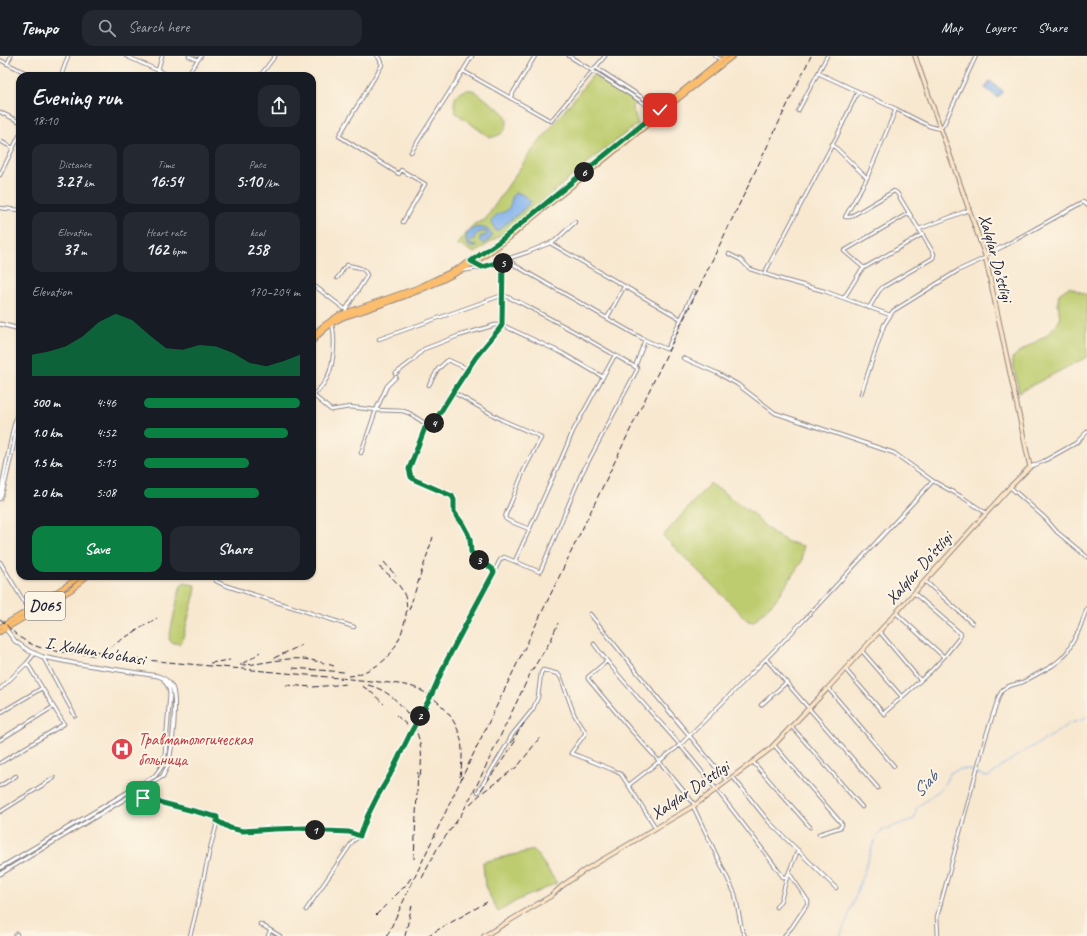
<!DOCTYPE html>
<meta charset="utf-8">
<style>
body{margin:0;font-family:Caveat,sans-serif;background:#242831;color:#f1f3f6;height:100vh;display:flex;flex-direction:column;font-size:15px;white-space:nowrap}
*{box-sizing:border-box;margin:0}
p{font-size:13px;color:#9ea1a6}
.icon{flex:none;width:22px;height:22px;fill:none;stroke:currentColor;stroke-width:2;stroke-linecap:round;stroke-linejoin:round}
.map{position:relative;flex:1;overflow:hidden}
.drawer{position:absolute;left:16px;top:16px;width:300px;height:508px;display:flex;flex-direction:column;background:#171b24;border-radius:12px;box-shadow:0 1px 3px #0004}
.drawer>*{flex:none}
.pin{position:absolute;display:grid;place-items:center;width:34px;height:34px;color:#fff;margin:-17px;border-radius:8px;box-shadow:0 2px 6px #0006}
.km{position:absolute;width:20px;height:20px;margin:-10px;border-radius:50%;background:#222;color:#fff;font-size:11px;line-height:20px;text-align:center}
.round{display:grid;place-items:center;flex:none;width:42px;height:42px;border-radius:12px;background:#242831}
.head{display:flex;align-items:center;justify-content:space-between;height:68px;padding:0 16px}
h1{font-size:22px;font-weight:700;line-height:30px}
.figures{display:grid;grid-template-columns:repeat(3,1fr);gap:6px;height:68px;padding:4px 16px}
.figures div{display:grid;align-content:center;border-radius:10px;background:#242831;text-align:center}
.figures b{font-size:17px;font-weight:700}
.figures small{font-size:11px;font-weight:400}
.figures p{font-size:11px}
.chart{height:112px;padding:8px 16px}
.chart p{display:flex;justify-content:space-between}
.chart svg{width:100%;height:72px;margin-top:4px;fill:#0b8043;opacity:.7}
.primary-button{display:flex;gap:8px;margin-top:auto;padding:8px 16px}
.primary-button a{flex:1;height:46px;border-radius:12px;background:#0b8043;color:#fff;font-size:16px;font-weight:700;line-height:46px;text-align:center}
.primary-button a+a{background:#242831;color:#f1f3f6}
ul{padding:0 16px;list-style:none;font-size:13px}
li{display:grid;grid-template-columns:64px 48px 1fr;align-items:center;height:30px}
li i{height:10px;border-radius:5px;background:#0b8043}
header{display:flex;align-items:center;gap:24px;box-sizing:border-box;height:56px;padding:0 20px;background:#171b24;border-bottom:1px solid #363941}
header strong{font-size:19px}
nav{display:flex;gap:22px;margin-inline-start:auto;font-size:14px}
.search{width:280px;height:36px;background:#242831;display:flex;align-items:center;gap:10px;box-sizing:border-box;padding:0 14px;border-radius:12px;color:#9ea1a6;font-size:15px}
.map>svg:first-child{display:block}
.green{fill:#bdcc6e;stroke:#707754}
.water{fill:#81b1ec;stroke:#526a94}
.lines{fill:none;stroke-linecap:round;stroke-linejoin:round}
.stream{stroke:#81b1ec;stroke-width:1}
.minor-casing{stroke:#8d8586;stroke-width:4.5}
.tertiary-casing{stroke:#8d8586;stroke-width:5}
.secondary-casing{stroke:#8d8586;stroke-width:5.5}
.primary-casing{stroke:#8d8586;stroke-width:6}
.minor{stroke:#fff;stroke-width:2.5}
.tertiary{stroke:#fff;stroke-width:3}
.secondary{stroke:#fde5c5;stroke-width:3.5}
.primary{stroke:#fbbd6e;stroke-width:4}
.rail{stroke:#22223b;stroke-width:1;stroke-dasharray:6 3;stroke-linecap:butt}
.route-casing{stroke:#fff;stroke-width:8}
.route{stroke:#0b8043;stroke-width:5}
.labels{text-anchor:middle;dominant-baseline:central;stroke-width:4;stroke-linejoin:round;paint-order:stroke}
.shield{fill:#fcf5e5;stroke:#63616e;stroke-width:1}
.shield-label{font-size:16px;font-weight:bold;fill:#22223b}
.street-label{font-size:17px;fill:#22223b;stroke:#fcf5e5}
.health-label{font-size:17px;fill:#be3a42;stroke:#fcf5e5;text-anchor:start}
.water-label{font-size:18px;font-style:italic;fill:#435479;stroke:#fcf5e5}
</style>
<header>
<strong>Tempo</strong>
<div class="search"><svg class="icon" aria-label="search" viewBox="0 0 24 24"><circle cx="10" cy="10" r="6"/><path d="M15 15l6 6"/></svg>Search here</div>
<nav><a>Map</a><a>Layers</a><a>Share</a></nav>
</header>
<div class="map">
<svg width="1087" height="880" viewBox="0 0 1087 880">
<rect width="100%" height="100%" fill="#fcf5e5"/>
<filter id="ink" filterUnits="userSpaceOnUse"><feTurbulence type="fractalNoise" baseFrequency=".025" numOctaves="2"/><feDisplacementMap in="SourceGraphic" scale="8" xChannelSelector="R" yChannelSelector="G"/><feConvolveMatrix kernelMatrix="1 2 1 2 8 2 1 2 1" color-interpolation-filters="sRGB"/></filter>
<filter id="wash" filterUnits="userSpaceOnUse"><feTurbulence type="fractalNoise" baseFrequency=".012" numOctaves="4" result="noise"/><feDisplacementMap in="SourceGraphic" scale="16" xChannelSelector="R" yChannelSelector="G"/><feGaussianBlur stdDeviation="0.9" result="paint"/><feColorMatrix in="noise" values="0 0 0 0 0 0 0 0 0 0 0 0 0 0 0 0 0 1.4 0 .05"/><feComposite in="paint" operator="in"/></filter>
<g filter="url(#wash)">
<rect width="100%" height="100%" fill="#f8e8d0"/>
<path class="green" d="M593,19L636,44L632,51L638,68L589,106L512,171L475,197L457,188L474,168L485,164L528,100Z
M467,34H473L503,56C513,68 503,82 489,81L456,57C453,50 453,40 461,36C463,35 465,35 467,34Z
M1069,231L1087,239V301L1019,336L1012,302L1027,291L1047,279L1060,264L1058,246L1059,238Z
M710,427L753,458L761,467L776,479L788,486L803,490L802,505L774,546L753,566L748,565L663,480Z
M184,527L196,529L195,537L182,585L179,588L171,586L169,583L180,531Z
M534,794L557,827L516,845L498,856L485,830L483,806Z"/>
<path class="water" d="M990,25L1003,35L998,42L985,32Z
M515,137C520,136 527,141 531,146L530,147C523,155 515,160 507,167C503,170 501,173 496,175L492,167C495,154 504,159 508,153C512,148 510,142 515,137Z
M475,172C483,171 488,172 492,179L491,182L483,188L480,185V181L482,180H486L487,178V176C481,175 474,177 474,184L470,185L469,187L471,189L477,190C474,193 470,191 467,188C464,181 468,174 475,172Z"/>
<g class="lines">
<path class="stream" d="M840,880L849,859L874,786L879,778L883,774L914,763L916,759V753L920,749L942,732L950,717L960,713H969C974,717 981,719 988,721L998,714L1001,710L1023,696L1053,679L1068,668L1084,663L1087,660"/>
</g>
</g>
<g filter="url(#ink)">
<g class="lines">
<g class="minor-casing">
<path id="minor" d="M126,0L170,20
M189,0L198,4
M377,0L379,2L382,9L339,80L399,118L401,114L425,128L403,166
M472,0L463,15L551,65L605,0
M569,0L658,56
M715,0L721,4
M0,4L32,20
M7,8L11,0
M595,11L660,53
M158,14L162,0
M818,17L896,53L929,70L940,73L944,68L976,0
M53,20H55
M61,20L68,0
M186,20L201,0
M260,20L275,0
M510,42L535,0
M798,55L827,0
M0,56L20,66
M0,85L13,92
M832,88L867,122
M411,96L463,15
M0,119L20,78
M0,152L20,154
M919,173L969,154
M550,187L681,263
M729,198L741,204L750,213L784,224L824,235L890,259
M985,199L1004,190L1083,146L1087,149
M508,203L516,210L645,284L666,293L668,291L694,235
M475,207L483,211L528,196L555,185L575,166
M864,212L844,195L909,157
M462,215L483,211
M764,218L837,80L858,35
M337,222C341,219 343,211 347,209C355,211 366,211 367,220L346,253
M312,228L346,254
M844,242L860,216L864,212L923,178
M869,252L879,235L883,231L933,202L934,198L897,137L894,135L850,161H845L867,122L896,53
M607,262L624,231
M379,283L503,239L521,247L575,276L637,312V314L581,419L540,516L504,501L500,504L494,516
M683,302L717,317L737,328L775,357L894,397L933,425L962,441L986,457
M635,311L645,284
M395,318L412,305L424,293L458,280L495,269H502L562,297L603,321
M429,329L438,313L448,304L468,313
M453,336L502,364L539,380L541,382L524,414L512,444L506,458L505,462L507,464L529,473
M861,338L884,269L893,255L959,214L985,202
M313,339L331,354L350,351L376,354L403,355L409,357L429,370
M312,341C316,336 321,332 324,327C334,314 336,284 332,268
M361,397L376,354L387,330L396,321
M1030,411L1044,405L1076,387L1087,376
M1010,431L1045,462L1057,476L1087,501
M0,439L13,373L20,347
M0,443C5,431 7,418 10,406C13,393 16,380 16,368
M515,505L562,401L573,375L615,299
M0,506L29,554
M215,520L216,525L224,529L354,571
M925,525L972,567
M914,537L961,578L960,581L944,601
M590,558L654,637L727,725
M879,575L920,624
M594,588C620,624 652,656 680,689C716,732 750,776 783,821H787
M862,595L902,641L932,614L944,601L896,557
M43,601L75,660
M766,603L878,732
M607,605L588,621V623L630,673L659,705L695,749
M845,613L885,659
M828,632L894,710
M0,633L27,607L35,597
M761,649L787,626
M0,657L42,632
M884,657L902,641
M792,671L862,751
M0,684L53,651
M774,689L842,768L841,771L819,778
M753,706L810,771
M0,707L64,668L27,607
M733,721L769,766L836,832
M629,729L680,689L748,621L804,564L933,425
M0,730L16,720
M478,736L503,695L512,679L533,653L538,641L541,617L543,614L558,618L561,622L574,658L578,665L585,675V678L571,697L611,713L621,718L656,772
M135,738L143,742L217,761C218,770 213,780 211,789C204,819 198,850 190,880
M693,750L735,838L742,874L745,880
M0,756L54,722
M217,765L230,772L243,775L275,773H306L326,775L349,776L359,780
M776,851L781,844L787,821L798,794
M306,854L353,785L360,780L368,759L377,741L390,719L410,678L431,640L446,606L493,519L494,516L492,513L478,503L471,496L469,483L468,478L462,467L454,456V444L452,440L415,424L411,421L409,413L425,372L433,368L449,341L476,301L500,272L502,269L503,205
M260,868L280,880
M15,880L17,878
M268,880L270,875
M784,880L792,871L808,847V845L789,817
M938,880L937,861L986,680L999,640L1003,633L1009,630L1023,626L1052,610L1061,603L1068,595L1079,574L1087,552"/>
</g>
<g class="tertiary-casing">
<path id="tertiary" d="M0,268L20,273
M0,812L155,720L162,710L165,699L170,638L169,632L164,624
M0,818L163,720C164,716 167,713 168,709C172,694 178,644 172,631C169,625 164,622 158,620L73,607L43,601L29,595L15,585L5,572"/>
</g>
<g class="secondary-casing">
<path id="secondary" d="M484,880L551,840L562,830L585,814L695,749L770,693L828,632L1010,431L1030,411L985,199L915,0"/>
</g>
<g class="primary-casing">
<path id="primary" d="M312,280L323,270L339,259L417,232L459,212L477,201L500,185L655,58L674,42L726,0
M312,286C320,277 329,268 340,263C346,260 354,258 360,256C380,249 399,243 418,235C458,219 494,197 526,167L658,60L679,42L733,0
M0,571L29,554L81,520
M0,576L71,534L87,520"/>
</g>
<use href="#minor" class="minor"/>
<use href="#tertiary" class="tertiary"/>
<use href="#secondary" class="secondary"/>
<use href="#primary" class="primary"/>
<path class="rail" d="M384,506L396,520
M409,554L433,481
M0,563C8,570 15,579 24,584C40,595 63,596 82,598L371,625C385,627 400,627 413,631C436,639 456,661 461,684C463,696 462,709 460,721
M93,596L103,595L108,592L157,562
M274,602L302,589
M210,607L230,604
M243,607L251,603L260,596
M240,609C261,609 282,601 303,603C314,604 324,607 334,610
M293,612L344,616
M348,620C354,620 360,618 366,615C386,607 395,595 402,575C405,565 408,555 406,544C403,530 390,519 379,511
M286,629L313,631L347,628
M368,629C397,636 417,664 421,693C422,702 421,712 420,721
M362,630L370,635L384,648
M396,659L408,670
M511,687L525,666
M481,734L504,702L516,684
M470,748L483,736L518,710L541,680
M414,803L418,715
M422,822L438,791L461,759L474,735L531,616L551,584L558,567
M376,859L406,829L411,822
M387,880L455,736L811,0
M405,880L412,849
M427,880L487,846"/>
</g>
</g>
<g class="lines" filter="url(#ink)">
<g class="route-casing">
<path id="route" d="M143,742L217,761V765L230,772L243,775L275,773L306,772L326,775L349,776L360,780L368,759L377,741L390,719L410,678L431,640L446,606L465,570L494,516L492,513L478,503L471,496L470,483L468,478L462,467L454,456V444L452,440L415,424L411,421L409,413L425,372L433,368L453,336L476,301L500,272L502,269L503,205L482,211L471,205L500,185L660,54"/>
</g>
<use href="#route" class="route"/>
</g>
<defs>
<g id="hospital-disc" transform="scale(1.15)"><circle r="9.5" fill="#e0444e" stroke="#fcf5e5"/><path d="M-5-5h3v3.5h4V-5h3V5h-3V1.5h-4V5h-3Z" fill="#fff"/></g>
</defs>
<g fill-rule="evenodd">
<use href="#hospital-disc" x="122" y="693"/>
</g>
<g class="labels">
<rect class="shield" x="25" y="536" width="40" height="28" rx="3"/>
<g class="shield-label">
<text x="45" y="550">D065</text>
</g>
<g class="street-label">
<text transform="translate(996 202) rotate(75)">Xalqlar Do’stligi</text>
<text transform="translate(919 512) rotate(-48)">Xalqlar Do’stligi</text>
<text transform="translate(95 595) rotate(10)">I. Xoldun ko'chasi</text>
<text transform="translate(690 734) rotate(-34)">Xalqlar Do’stligi</text>
</g>
<g class="health-label">
<text x="138" y="683">Травматологическая<tspan x="138" dy="20">больница</tspan></text>
</g>
<g class="water-label">
<text transform="translate(925 728) rotate(-47)">Siab</text>
</g>
</g>
</svg>
<div class="pin" style="left:143px;top:742px;background:#1e9e55"><svg class="icon" aria-label="arrive" viewBox="0 0 24 24"><path d="M6 21V4h12l-3 4 3 4H6"/></svg></div>
<div class="pin" style="left:660px;top:54px;background:#d93025"><svg class="icon" aria-label="check" viewBox="0 0 24 24"><path d="M5 12l5 5 9-10"/></svg></div>
<b class="km" style="left:315px;top:774px">1</b>
<b class="km" style="left:420px;top:660px">2</b>
<b class="km" style="left:479px;top:504px">3</b>
<b class="km" style="left:434px;top:367px">4</b>
<b class="km" style="left:503px;top:207px">5</b>
<b class="km" style="left:584px;top:116px">6</b>
<section class="drawer">
<div class="head"><div><h1>Evening run</h1><p>18:10</p></div><a class="round"><svg class="icon" aria-label="share" viewBox="0 0 24 24"><path d="M12 15V3M7 8l5-5 5 5M5 13v7h14v-7"/></svg></a></div>
<div class="figures">
<div><p>Distance</p><b>3.27<small> km</small></b></div>
<div><p>Time</p><b>16:54</b></div>
<div><p>Pace</p><b>5:10<small> /km</small></b></div>
</div>
<div class="figures">
<div><p>Elevation</p><b>37<small> m</small></b></div>
<div><p>Heart rate</p><b>162<small> bpm</small></b></div>
<div><p>kcal</p><b>258</b></div>
</div>
<div class="chart"><p><span>Elevation</span>170–204 m</p>
<svg viewBox="0 0 160 44" preserveAspectRatio="none"><path d="M0 44V31L10 29L20 26L30 20L40 11L50 6L60 10L70 19L80 27L90 28L100 25L110 26L120 30L130 36L140 38L150 35L160 31V44z"/></svg>
</div>
<ul>
<li><b>500 m</b>4:46<i style="width:100%"></i></li>
<li><b>1.0 km</b>4:52<i style="width:92%"></i></li>
<li><b>1.5 km</b>5:15<i style="width:67%"></i></li>
<li><b>2.0 km</b>5:08<i style="width:74%"></i></li>
</ul>
<div class="primary-button"><a>Save</a><a>Share</a></div>
</section>
</div>
